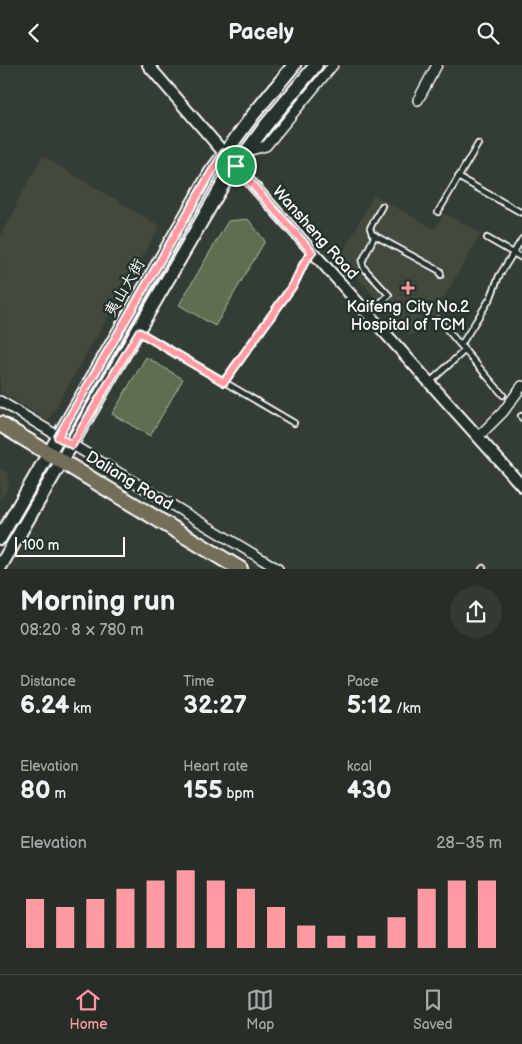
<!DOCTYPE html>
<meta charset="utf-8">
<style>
body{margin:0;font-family:"Balsamiq Sans","LXGW WenKai TC",sans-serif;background:#323a33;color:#f1f3f6;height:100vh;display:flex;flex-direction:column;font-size:19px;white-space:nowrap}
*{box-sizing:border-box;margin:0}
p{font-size:16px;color:#a4a8a7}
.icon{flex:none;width:28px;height:28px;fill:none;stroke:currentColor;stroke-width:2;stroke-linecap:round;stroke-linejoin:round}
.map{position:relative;height:504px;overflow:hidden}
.panel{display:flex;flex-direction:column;background:#262e27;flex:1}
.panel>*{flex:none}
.scale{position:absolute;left:15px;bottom:12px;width:110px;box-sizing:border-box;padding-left:5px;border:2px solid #fff;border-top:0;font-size:14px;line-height:18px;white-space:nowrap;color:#fff;-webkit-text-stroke:4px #26332d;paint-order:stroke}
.pin{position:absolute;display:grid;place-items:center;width:42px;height:42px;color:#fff;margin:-21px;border:2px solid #fff;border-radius:50%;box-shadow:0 1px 5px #0007}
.round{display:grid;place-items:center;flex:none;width:52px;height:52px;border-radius:26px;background:#323a33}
.overview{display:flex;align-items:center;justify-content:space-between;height:85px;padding:0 20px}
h1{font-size:28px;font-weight:700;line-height:38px}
.metrics{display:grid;grid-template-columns:repeat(3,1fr);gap:8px;height:85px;padding:5px 20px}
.metrics div{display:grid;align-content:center}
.metrics b{font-size:25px;font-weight:700}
.metrics small{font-size:14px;font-weight:400}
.metrics p{font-size:14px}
.chart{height:140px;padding:10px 20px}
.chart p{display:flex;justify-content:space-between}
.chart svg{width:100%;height:90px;margin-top:5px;stroke:#ff9aa2;stroke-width:6}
header{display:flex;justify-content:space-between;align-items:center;height:65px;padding:0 20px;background:#262e27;font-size:22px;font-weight:700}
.tabs{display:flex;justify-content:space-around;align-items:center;height:70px;border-top:1px solid #424a44;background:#262e27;font-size:14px;color:#a4a8a7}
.tabs a{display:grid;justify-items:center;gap:2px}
.tabs .on{color:#ff9aa2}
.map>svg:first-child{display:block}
.built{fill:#42483c}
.green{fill:#606e4f;stroke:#b0b6a7}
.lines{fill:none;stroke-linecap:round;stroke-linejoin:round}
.service-casing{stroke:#fff;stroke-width:8}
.minor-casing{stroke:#fff;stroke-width:12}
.tertiary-casing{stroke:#fff;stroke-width:14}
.secondary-casing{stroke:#fff;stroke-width:16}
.primary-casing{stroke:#fff;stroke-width:18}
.service{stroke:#26332d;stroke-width:4.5}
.minor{stroke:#26332d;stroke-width:9}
.tertiary{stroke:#26332d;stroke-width:10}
.secondary{stroke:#26332d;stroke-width:12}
.primary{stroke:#726e59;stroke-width:14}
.route-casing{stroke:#fff;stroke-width:10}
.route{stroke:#ff9aa2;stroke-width:6}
.poi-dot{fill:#ff9aa2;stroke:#26332d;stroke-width:2}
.labels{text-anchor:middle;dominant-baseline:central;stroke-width:5;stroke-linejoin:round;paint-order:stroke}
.street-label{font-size:16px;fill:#fff;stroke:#26332d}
.poi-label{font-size:16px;fill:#fff;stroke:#26332d}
</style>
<header><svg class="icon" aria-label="back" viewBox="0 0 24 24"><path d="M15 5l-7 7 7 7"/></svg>Pacely<svg class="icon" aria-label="search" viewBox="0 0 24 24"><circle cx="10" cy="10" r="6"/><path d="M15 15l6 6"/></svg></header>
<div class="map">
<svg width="522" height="504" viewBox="0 0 522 504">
<rect width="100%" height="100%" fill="#333d34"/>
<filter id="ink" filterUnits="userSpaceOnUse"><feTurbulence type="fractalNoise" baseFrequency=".02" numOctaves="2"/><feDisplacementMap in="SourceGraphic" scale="10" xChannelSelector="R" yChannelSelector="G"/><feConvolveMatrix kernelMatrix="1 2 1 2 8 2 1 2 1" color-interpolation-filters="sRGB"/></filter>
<g filter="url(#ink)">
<path class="built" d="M43,91L160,161L48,356L0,326V171L14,147L17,136Z
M374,130L435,164L444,148L481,168L433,252L410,272L340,193Z
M0,403L8,408L9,415L8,423L0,436Z"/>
<path class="green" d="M248,154L265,176L215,261L179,240L228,156Z
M146,292L183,314L150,371L112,349Z"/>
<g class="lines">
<g class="service-casing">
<path id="service" d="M458,112L522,148
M382,141L370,163L372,169L440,206L441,210
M438,147L478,79
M487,173L522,193
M368,249L389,230L364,203L362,197L375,170
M438,254L503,330
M139,267L294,358
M461,280L491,232L499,211L522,174
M224,317L294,219L304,198L312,188
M429,318L465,285
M521,351L522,353
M482,504L483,503"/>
</g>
<g class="minor-casing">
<path id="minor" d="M418,35L437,0
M247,86L266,81L333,0
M0,336L278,504
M478,372L503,347L522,321"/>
</g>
<g class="tertiary-casing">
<path id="tertiary" d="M148,0L224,88L522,421"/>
</g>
<g class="secondary-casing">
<path id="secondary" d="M0,473L211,107L253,50L294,0
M0,502L225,116L266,60L316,0"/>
</g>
<g class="primary-casing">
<path id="primary" d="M0,359L240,504"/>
</g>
<use href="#service" class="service"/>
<use href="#minor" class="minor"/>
<use href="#tertiary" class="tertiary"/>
<use href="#secondary" class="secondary"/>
<use href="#primary" class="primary"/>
</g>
</g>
<g class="lines" filter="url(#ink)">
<g class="route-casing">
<path id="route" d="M224,88L312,187L304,198L294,219L224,317L139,267L72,380L58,372L211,108Z"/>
</g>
<use href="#route" class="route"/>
</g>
<path class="poi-dot" d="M405.5 215.5h5v5h5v5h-5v5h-5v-5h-5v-5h5z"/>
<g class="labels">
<g class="street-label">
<text transform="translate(315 168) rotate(48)">Wansheng Road</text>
<text transform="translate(125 223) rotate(-60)">夷山大街</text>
<text transform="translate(129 416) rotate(31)">Daliang Road</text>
</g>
<g class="poi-label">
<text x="408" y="242">Kaifeng City No.2<tspan x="408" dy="18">Hospital of TCM</tspan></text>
</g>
</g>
</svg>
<div class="scale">100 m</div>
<div class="pin" style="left:236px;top:101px;background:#1e9e55"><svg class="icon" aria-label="arrive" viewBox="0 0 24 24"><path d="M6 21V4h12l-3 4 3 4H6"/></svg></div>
</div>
<section class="panel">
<div class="overview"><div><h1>Morning run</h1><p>08:20 · 8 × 780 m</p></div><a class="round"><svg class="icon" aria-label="share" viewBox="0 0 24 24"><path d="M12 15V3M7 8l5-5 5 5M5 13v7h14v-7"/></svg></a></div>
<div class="metrics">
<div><p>Distance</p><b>6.24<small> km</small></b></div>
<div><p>Time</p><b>32:27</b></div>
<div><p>Pace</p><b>5:12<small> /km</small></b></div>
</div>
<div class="metrics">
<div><p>Elevation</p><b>80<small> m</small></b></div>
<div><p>Heart rate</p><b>155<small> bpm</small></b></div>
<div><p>kcal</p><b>430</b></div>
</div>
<div class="chart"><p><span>Elevation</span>28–35 m</p>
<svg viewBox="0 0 160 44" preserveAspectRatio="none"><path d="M5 44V20M15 44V24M25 44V20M35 44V15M45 44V11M55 44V6M65 44V11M75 44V15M85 44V24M95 44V33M105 44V38M115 44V38M125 44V29M135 44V15M145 44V11M155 44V11"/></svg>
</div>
</section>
<nav class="tabs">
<a class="on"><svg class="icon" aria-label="home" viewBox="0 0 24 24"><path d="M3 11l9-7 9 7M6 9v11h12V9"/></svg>Home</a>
<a><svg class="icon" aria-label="map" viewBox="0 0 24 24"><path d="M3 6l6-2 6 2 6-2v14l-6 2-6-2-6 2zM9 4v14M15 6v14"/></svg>Map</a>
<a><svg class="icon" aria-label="saved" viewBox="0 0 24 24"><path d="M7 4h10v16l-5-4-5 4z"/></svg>Saved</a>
</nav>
